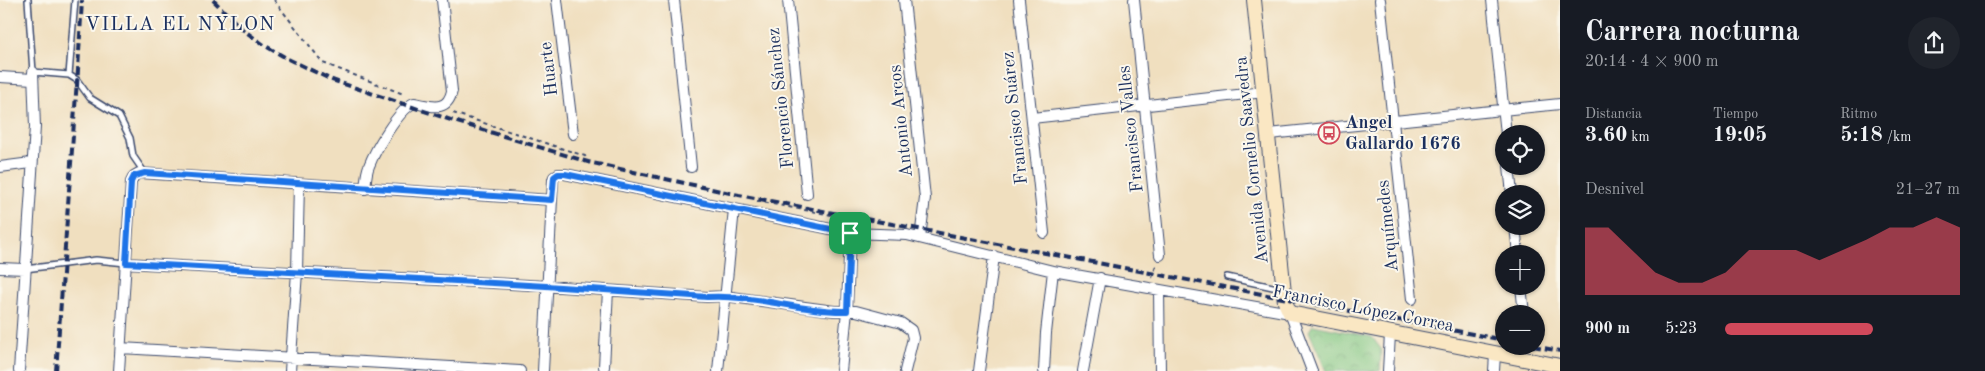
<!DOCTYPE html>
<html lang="es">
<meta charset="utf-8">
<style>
body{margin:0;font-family:"Old Standard TT",serif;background:#20242c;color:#f1f3f6;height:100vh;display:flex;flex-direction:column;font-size:19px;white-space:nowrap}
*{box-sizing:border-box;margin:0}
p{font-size:16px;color:#9ea1a6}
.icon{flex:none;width:28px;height:28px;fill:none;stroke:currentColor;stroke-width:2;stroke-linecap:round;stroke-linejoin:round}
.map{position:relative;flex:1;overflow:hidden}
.panel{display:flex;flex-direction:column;background:#171b24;width:425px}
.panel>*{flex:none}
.fabs{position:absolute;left:1495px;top:125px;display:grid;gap:10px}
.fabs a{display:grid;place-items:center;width:50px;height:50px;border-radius:50%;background:#171b24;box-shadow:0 1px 4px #0004;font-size:25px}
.pin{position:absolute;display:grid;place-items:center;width:42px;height:42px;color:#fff;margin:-21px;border-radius:10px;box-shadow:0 2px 8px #0006}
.round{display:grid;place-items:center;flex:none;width:52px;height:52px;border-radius:26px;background:#20242c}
.summary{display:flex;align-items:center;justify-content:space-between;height:85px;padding:0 25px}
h1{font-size:28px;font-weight:800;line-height:38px}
.metrics{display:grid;grid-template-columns:repeat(3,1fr);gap:8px;height:85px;padding:5px 25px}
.metrics div{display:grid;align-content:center}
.metrics b{font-size:21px;font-weight:800}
.metrics small{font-size:14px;font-weight:400}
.metrics p{font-size:14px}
.chart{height:140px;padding:10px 25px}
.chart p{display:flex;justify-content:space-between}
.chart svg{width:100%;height:90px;margin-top:5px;fill:#d1495b;opacity:.7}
ul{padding:0 25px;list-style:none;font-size:16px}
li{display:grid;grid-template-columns:80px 60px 1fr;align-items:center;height:38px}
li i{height:12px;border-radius:6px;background:#d1495b}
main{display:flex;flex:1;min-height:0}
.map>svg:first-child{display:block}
.park{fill:url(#park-crowns);stroke:#4e7a6f}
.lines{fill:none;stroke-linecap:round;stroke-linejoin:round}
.service-casing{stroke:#3b496d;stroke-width:8}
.minor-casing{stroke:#3b496d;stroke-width:12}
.secondary-casing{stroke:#3b496d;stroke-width:16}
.path{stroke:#3b496d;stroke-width:2;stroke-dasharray:4 4;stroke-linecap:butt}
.service{stroke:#fff;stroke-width:5}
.minor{stroke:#fff;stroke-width:10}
.secondary{stroke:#fae7c3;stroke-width:14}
.rail{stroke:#1b2f5e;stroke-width:4;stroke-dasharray:8 4;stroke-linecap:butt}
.route-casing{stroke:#fff;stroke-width:10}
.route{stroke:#1a73e8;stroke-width:6}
.labels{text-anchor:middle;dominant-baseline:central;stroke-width:4;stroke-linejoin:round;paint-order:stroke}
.street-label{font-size:18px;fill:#1b2f5e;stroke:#fbf7ec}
.poi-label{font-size:18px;font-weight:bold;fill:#1b2f5e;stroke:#fbf7ec;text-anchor:start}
.quarter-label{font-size:20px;letter-spacing:1px;fill:#1b2f5e;stroke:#fbf7ec}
</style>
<main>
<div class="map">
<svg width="1560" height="371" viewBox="0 0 1560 371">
<defs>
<pattern id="park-crowns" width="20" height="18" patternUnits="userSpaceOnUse" patternTransform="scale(1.25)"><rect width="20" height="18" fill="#81c580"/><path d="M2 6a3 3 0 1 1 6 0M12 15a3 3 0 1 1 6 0" fill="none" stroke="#69a06c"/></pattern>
</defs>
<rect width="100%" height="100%" fill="#fbf7ec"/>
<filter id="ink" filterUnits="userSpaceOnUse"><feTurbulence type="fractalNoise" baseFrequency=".02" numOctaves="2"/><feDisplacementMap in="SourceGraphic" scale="10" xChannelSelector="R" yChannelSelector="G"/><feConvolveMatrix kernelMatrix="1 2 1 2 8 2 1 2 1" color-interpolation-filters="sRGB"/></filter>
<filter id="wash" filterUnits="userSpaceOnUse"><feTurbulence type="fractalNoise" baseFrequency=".0096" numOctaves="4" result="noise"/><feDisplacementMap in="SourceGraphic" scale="20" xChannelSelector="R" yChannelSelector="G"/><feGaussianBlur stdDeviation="1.12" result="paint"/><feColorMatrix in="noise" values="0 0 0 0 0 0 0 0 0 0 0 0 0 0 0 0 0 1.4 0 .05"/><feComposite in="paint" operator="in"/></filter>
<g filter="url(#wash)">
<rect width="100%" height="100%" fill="#f0dfbf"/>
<path class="park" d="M1313,325L1372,337L1381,349L1380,371H1326L1309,331Z"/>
</g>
<g filter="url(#ink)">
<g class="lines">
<g class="service-casing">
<path id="service" d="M28,0L33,72L69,75L77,80L90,98L119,116L130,138L133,156L144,172
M69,75L75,0
M25,269L96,260L126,263
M1227,277L1282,289"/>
</g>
<g class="minor-casing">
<path id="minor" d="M557,0L573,134
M674,0L691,167
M788,0L807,194
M904,0L925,198L920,238
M1019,0L1044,233
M1134,0L1160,255
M1380,0L1412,299
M1492,0L1506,134
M0,77L33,79
M1032,118L1264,92
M1269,134L1560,104
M1509,166L1512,194
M0,167L31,163
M365,189C366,181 366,173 369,166C375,150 399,109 414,103C431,106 447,113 452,91L442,0
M1515,226L1518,254
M126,263L546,286L707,297L725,296L834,311H856L901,323L911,330L913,338L905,371
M0,268L25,269
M1521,286L1524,314
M1159,290L1160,371
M121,348L520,371
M604,367L608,290
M19,371L35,127L33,72
M119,371L131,182L134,176L139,173L552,200
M290,371L297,272L299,184
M543,371L553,180L554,177L558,174H565L850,233L907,235L1053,271L1290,313L1312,371
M718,371L734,209
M841,371L847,311L850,233
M979,371L994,256
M1044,371L1046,333L1053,271
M1083,371L1100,278
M1388,371L1390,334
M1494,371L1495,354"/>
</g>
<g class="secondary-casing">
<path id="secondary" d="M1254,0L1285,302L1290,313L1560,366"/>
</g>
<path class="path" d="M274,0L323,63L406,95
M453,113L585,156L591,167
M757,201L863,221
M1152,278L1156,266"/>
<use href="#service" class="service"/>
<use href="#minor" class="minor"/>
<use href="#secondary" class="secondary"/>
<path class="rail" d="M213,0L242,29L264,45L288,59L332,80L454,121L588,162L739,195L1504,340
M77,87L82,0
M1533,346L1560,351
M56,371L77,80V88"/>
</g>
</g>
<g class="lines" filter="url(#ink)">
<g class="route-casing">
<path id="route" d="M145,173L552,200L554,177L558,174H565L850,233L847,311C800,312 754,294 707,297L546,286L126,263L131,182L134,176Z"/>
</g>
<use href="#route" class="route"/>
</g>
<defs>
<g id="bus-ring" transform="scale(1.125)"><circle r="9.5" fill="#fbf7ec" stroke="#d1495b" stroke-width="1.5"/><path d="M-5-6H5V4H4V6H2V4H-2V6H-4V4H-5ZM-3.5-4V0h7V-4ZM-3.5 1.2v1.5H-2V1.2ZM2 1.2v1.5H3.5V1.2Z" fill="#d1495b"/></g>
</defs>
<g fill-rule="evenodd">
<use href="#bus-ring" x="1329" y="133"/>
</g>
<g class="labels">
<g class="street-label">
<text transform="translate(549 69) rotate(-97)">Huarte</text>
<text transform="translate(781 98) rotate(-96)">Florencio Sánchez</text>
<text transform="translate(1015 118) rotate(-96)">Francisco Suárez</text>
<text transform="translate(901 121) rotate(-96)">Antonio Arcos</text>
<text transform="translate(1131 129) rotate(-96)">Francisco Valles</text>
<text transform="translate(1252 160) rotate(-96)">Avenida Cornelio Saavedra</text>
<text transform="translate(1388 226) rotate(-96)">Arquímedes</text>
<text transform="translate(1363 309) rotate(11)">Francisco López Correa</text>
</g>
<g class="poi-label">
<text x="1345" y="123">Angel<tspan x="1345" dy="21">Gallardo 1676</tspan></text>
</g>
<g class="quarter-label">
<text x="180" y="25">VILLA EL NYLON</text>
</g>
</g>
</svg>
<div class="fabs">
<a><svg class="icon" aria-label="locate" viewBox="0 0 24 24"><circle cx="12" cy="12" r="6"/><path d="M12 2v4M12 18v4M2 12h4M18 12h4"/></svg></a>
<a><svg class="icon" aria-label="layers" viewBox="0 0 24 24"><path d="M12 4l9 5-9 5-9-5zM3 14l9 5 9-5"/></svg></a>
<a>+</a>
<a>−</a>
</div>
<div class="pin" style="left:850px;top:233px;background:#1e9e55"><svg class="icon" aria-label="arrive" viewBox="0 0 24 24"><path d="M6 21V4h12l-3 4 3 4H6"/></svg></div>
</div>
<section class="panel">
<div class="summary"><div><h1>Carrera nocturna</h1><p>20:14 · 4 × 900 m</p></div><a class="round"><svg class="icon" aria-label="share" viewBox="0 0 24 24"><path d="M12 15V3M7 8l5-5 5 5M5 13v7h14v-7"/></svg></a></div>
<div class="metrics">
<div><p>Distancia</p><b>3.60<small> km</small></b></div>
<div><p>Tiempo</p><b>19:05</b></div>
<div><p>Ritmo</p><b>5:18<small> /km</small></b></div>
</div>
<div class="chart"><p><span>Desnivel</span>21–27 m</p>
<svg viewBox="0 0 160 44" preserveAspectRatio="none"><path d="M0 44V11L10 11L20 22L30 33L40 38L50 38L60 33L70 22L80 22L90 22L100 27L110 22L120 17L130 11L140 11L150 6L160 11V44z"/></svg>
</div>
<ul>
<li><b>900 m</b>5:23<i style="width:63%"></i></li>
</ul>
</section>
</main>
